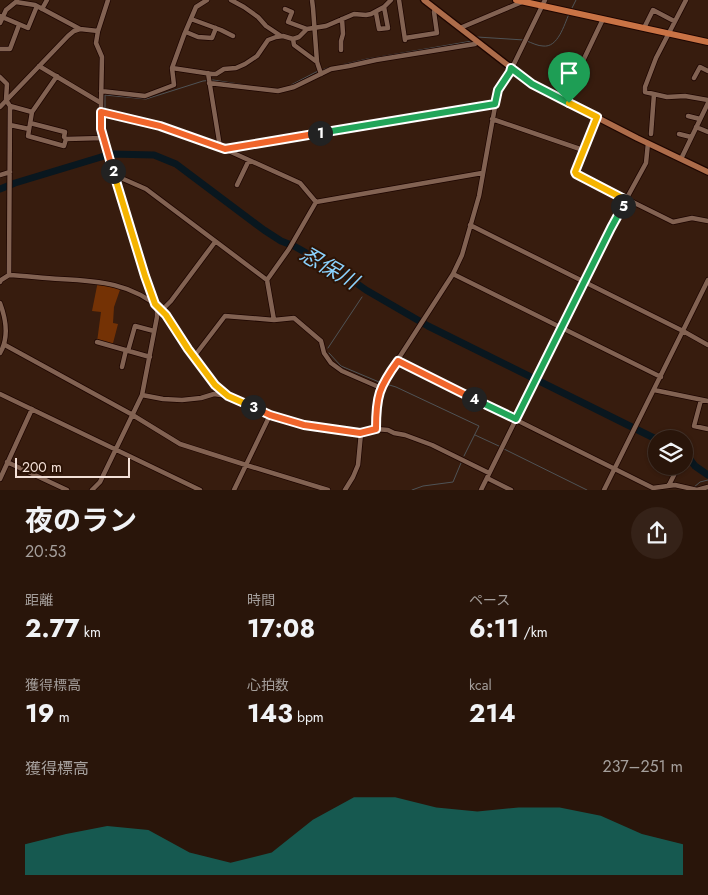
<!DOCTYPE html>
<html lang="ja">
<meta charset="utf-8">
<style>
body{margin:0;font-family:Jost,"Noto Sans JP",sans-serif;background:#352218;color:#f1f3f6;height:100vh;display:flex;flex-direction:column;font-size:19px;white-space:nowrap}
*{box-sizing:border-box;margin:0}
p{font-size:16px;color:#a59f9c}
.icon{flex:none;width:28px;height:28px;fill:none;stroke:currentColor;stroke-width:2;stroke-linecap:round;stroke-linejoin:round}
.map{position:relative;height:490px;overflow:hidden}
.sheet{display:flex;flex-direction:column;background:#29150a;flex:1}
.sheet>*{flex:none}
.buttons{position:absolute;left:648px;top:430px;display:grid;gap:10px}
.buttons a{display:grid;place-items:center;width:45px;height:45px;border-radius:50%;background:#29150a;box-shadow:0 1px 4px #0004,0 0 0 1px #45342b;font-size:25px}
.scale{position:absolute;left:15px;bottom:12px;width:115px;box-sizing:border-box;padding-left:5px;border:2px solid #f3e0d7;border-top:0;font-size:14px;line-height:18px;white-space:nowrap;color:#f3e0d7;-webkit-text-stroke:4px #2c1305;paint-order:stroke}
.pin{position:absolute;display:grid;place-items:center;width:42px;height:42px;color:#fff;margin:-51px -21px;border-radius:50% 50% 50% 0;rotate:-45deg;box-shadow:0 0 5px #0007}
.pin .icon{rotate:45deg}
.km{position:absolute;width:25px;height:25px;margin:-12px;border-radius:50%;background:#222;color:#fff;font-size:14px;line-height:25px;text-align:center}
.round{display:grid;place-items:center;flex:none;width:52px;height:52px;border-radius:26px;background:#352218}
.head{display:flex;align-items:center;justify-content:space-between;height:85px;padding:0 25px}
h1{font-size:28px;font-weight:700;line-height:38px}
.figures{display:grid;grid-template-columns:repeat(3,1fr);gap:8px;height:85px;padding:5px 25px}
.figures div{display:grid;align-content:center}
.figures b{font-size:25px;font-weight:700}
.figures small{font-size:14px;font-weight:400}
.figures p{font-size:14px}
.chart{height:140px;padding:10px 25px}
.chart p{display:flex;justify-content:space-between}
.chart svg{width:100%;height:90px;margin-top:5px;fill:#0f766e;opacity:.7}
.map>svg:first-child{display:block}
.green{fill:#743205}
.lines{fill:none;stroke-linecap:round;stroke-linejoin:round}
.stream{stroke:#4f5356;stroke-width:1}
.river{stroke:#09171f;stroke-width:7}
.minor-casing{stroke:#1d0500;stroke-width:6}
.major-casing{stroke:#1d0500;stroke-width:8}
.highway-casing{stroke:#1d0500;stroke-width:8}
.minor{stroke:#826252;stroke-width:4.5}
.major{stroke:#ad6c4a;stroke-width:5.5}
.highway{stroke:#c97345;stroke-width:6}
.split-1-casing{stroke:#fff;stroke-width:10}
.split-2-casing{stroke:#fff;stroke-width:10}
.split-3-casing{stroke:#fff;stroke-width:10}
.split-4-casing{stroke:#fff;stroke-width:10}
.split-5-casing{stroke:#fff;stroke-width:10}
.split-6-casing{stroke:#fff;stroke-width:10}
.split-1{stroke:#22a559;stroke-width:6}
.split-2{stroke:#f0652b;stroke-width:6}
.split-3{stroke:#f5b400;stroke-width:6}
.split-4{stroke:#f0652b;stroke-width:6}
.split-5{stroke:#22a559;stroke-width:6}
.split-6{stroke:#f5b400;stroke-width:6}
.labels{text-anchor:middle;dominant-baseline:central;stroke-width:4;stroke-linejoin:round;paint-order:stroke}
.water-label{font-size:21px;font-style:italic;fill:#8bd2fe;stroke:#2c1305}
</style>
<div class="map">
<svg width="708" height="490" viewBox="0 0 708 490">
<rect width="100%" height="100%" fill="#371c0e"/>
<path class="green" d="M98,281L121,287L114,307L113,323L118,324L112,347L97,342L101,312L92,311Z"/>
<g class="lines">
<path class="stream" d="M572,8L576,0
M476,39L477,37L524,40
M527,41C532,43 538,46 543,46C558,48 564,25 569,14
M341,65L367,59L472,41
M322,70L330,67
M291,85L318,71
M111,154L105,131V95L146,99L203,81L213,80L245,85
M365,292L366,290
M328,348L362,297
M329,353L341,366L379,382
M386,384L396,387L479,426L464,456
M475,435L501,447
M504,449L587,490
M693,488L700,482L708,480
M412,490L423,486L453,482L461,463"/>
<path class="river" d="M0,189L15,183L111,154L154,155L176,164L264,230L281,241L294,246L317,259L342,273L366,290L428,326L656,439
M684,452L695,466L708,475"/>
<g class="minor-casing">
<path id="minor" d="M231,0L244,7L258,17L266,26L281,36
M312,0L313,8L317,62L321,74
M399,0L405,40
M686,0L656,58L645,87V92L667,97L685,96L708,100
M16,2L35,5L80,29L98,31
M42,9L47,0
M285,9L292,12L288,22L307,29
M376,13L379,29L388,28L384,7
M0,16L28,28L37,6
M191,19L221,30L233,36
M0,23L6,10L17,1
M460,28L522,2
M644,28L653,10L674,21
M186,32L198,37L212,38L216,28
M405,38L437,33L434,12L435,9
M293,39L294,45L317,62
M0,49H10L19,25
M341,50V41L343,34L342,19
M39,66L101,103
M172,68L212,74H216L224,69L236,68L245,64L257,56L268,40L276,37L283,36L293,39L299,37L307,29L326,26L354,14L366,15L371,14L384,7L391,0
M208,73L220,147
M0,77L7,84L6,100L10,106L9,275
M694,78L700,67L708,71
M209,83L278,91L294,87L331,69L349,66L376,60L475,44L477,42
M101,91L145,96L174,85L172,68L184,35L196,7L207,0
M569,103L581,65L603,19
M10,106L32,112L28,136L64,146L66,139L103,138
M0,107L68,36L74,31L80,29
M32,112L57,76
M101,112L161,126L220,147L300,183L316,202
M688,116L700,119
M492,119L583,150L575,170L576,174L673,222L692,218L708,221
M30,123L65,132L64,137L66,139
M10,125L29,129
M696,127L708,132
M651,134L654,94
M679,134L691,137
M225,149L495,104
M583,150L597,117
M681,159L708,103
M0,175L10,172
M115,177L121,178L146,189L267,280L274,320
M237,185L249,160
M470,225L683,331L708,345
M453,274L661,377
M267,280L289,249L316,202L482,173
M0,282L1,280L9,275C26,276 43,278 60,279C99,281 132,283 162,310L210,380L228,396
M0,303C6,319 9,338 0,353
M162,310L171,301L215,242
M97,342L150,357
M5,345L131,414L180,444L246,465L328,490
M128,351L135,326L154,331
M193,356L196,354L225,316L274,320L294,318L321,341L324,353L331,363L342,371L381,388
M398,361L653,488L675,485L697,490
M122,367L126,350
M654,390L708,401
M0,394L200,490
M142,395L163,399L182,400L201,398L214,394L228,396L270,415L303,425L361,433L376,429L388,430L394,433L405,435L432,445L489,473
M701,400L694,426L708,429
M376,429C376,412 377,397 384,381L453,274L462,255L479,196L498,90L510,72L545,0
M7,462L67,490
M487,478L511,490
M0,479L32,409
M669,485L676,471
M92,490L100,482L142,395L157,317V311L155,304L145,276L101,129V103L102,57L96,43L98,31L108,0
M234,490L270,415
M345,490L353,477L358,465L361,433
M481,490L611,227L646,163L648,143
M604,490L708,280
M697,490L708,487"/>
</g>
<g class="major-casing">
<path id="major" d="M424,0L532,84L637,138L708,172"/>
</g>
<g class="highway-casing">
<path id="highway" d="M516,0L708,42"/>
</g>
<use href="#minor" class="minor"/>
<use href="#major" class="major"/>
<use href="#highway" class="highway"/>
</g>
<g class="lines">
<g class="split-1-casing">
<path id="split-1" d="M320,133L495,104L498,90L510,72L511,68L532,84L569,103"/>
</g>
<g class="split-2-casing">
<path id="split-2" d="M113,171L101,129V112L160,126L225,149L320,133"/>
</g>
<g class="split-3-casing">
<path id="split-3" d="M113,171L145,276L155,304L166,315L188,349L215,385L228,396L253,407"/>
</g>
<g class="split-4-casing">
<path id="split-4" d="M253,407L270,415L304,425L360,433L376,429C376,396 379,387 398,361L474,399"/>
</g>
<g class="split-5-casing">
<path id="split-5" d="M474,399L516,419L611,228L623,206"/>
</g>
<g class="split-6-casing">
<path id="split-6" d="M569,103L597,117L575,172L576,174L626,200L623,206"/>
</g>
<use href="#split-1" class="split-1"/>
<use href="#split-2" class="split-2"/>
<use href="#split-3" class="split-3"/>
<use href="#split-4" class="split-4"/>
<use href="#split-5" class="split-5"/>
<use href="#split-6" class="split-6"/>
</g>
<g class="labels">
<g class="water-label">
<text transform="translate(329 268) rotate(30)">忍保川</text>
</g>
</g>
</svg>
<div class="buttons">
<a><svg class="icon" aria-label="layers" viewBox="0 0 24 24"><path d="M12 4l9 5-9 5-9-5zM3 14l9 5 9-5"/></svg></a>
</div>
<div class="scale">200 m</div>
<div class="pin" style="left:569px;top:103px;background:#1e9e55"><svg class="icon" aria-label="arrive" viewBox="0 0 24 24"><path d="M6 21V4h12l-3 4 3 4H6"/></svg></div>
<b class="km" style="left:320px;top:133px">1</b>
<b class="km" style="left:113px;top:171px">2</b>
<b class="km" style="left:253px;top:407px">3</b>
<b class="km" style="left:474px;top:399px">4</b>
<b class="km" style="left:623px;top:206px">5</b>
</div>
<section class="sheet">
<div class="head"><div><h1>夜のラン</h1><p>20:53</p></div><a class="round"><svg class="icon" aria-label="share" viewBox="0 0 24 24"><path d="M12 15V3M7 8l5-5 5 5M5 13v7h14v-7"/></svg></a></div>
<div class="figures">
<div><p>距離</p><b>2.77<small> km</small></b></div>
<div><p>時間</p><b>17:08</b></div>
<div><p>ペース</p><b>6:11<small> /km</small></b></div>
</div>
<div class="figures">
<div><p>獲得標高</p><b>19<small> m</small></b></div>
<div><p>心拍数</p><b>143<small> bpm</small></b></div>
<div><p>kcal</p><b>214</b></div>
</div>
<div class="chart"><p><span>獲得標高</span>237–251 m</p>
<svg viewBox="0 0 160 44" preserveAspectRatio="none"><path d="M0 44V29L10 24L20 20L30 22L40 33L50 38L60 33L70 17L80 6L90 6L100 11L110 13L120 11L130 11L140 15L150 24L160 29V44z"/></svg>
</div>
</section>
